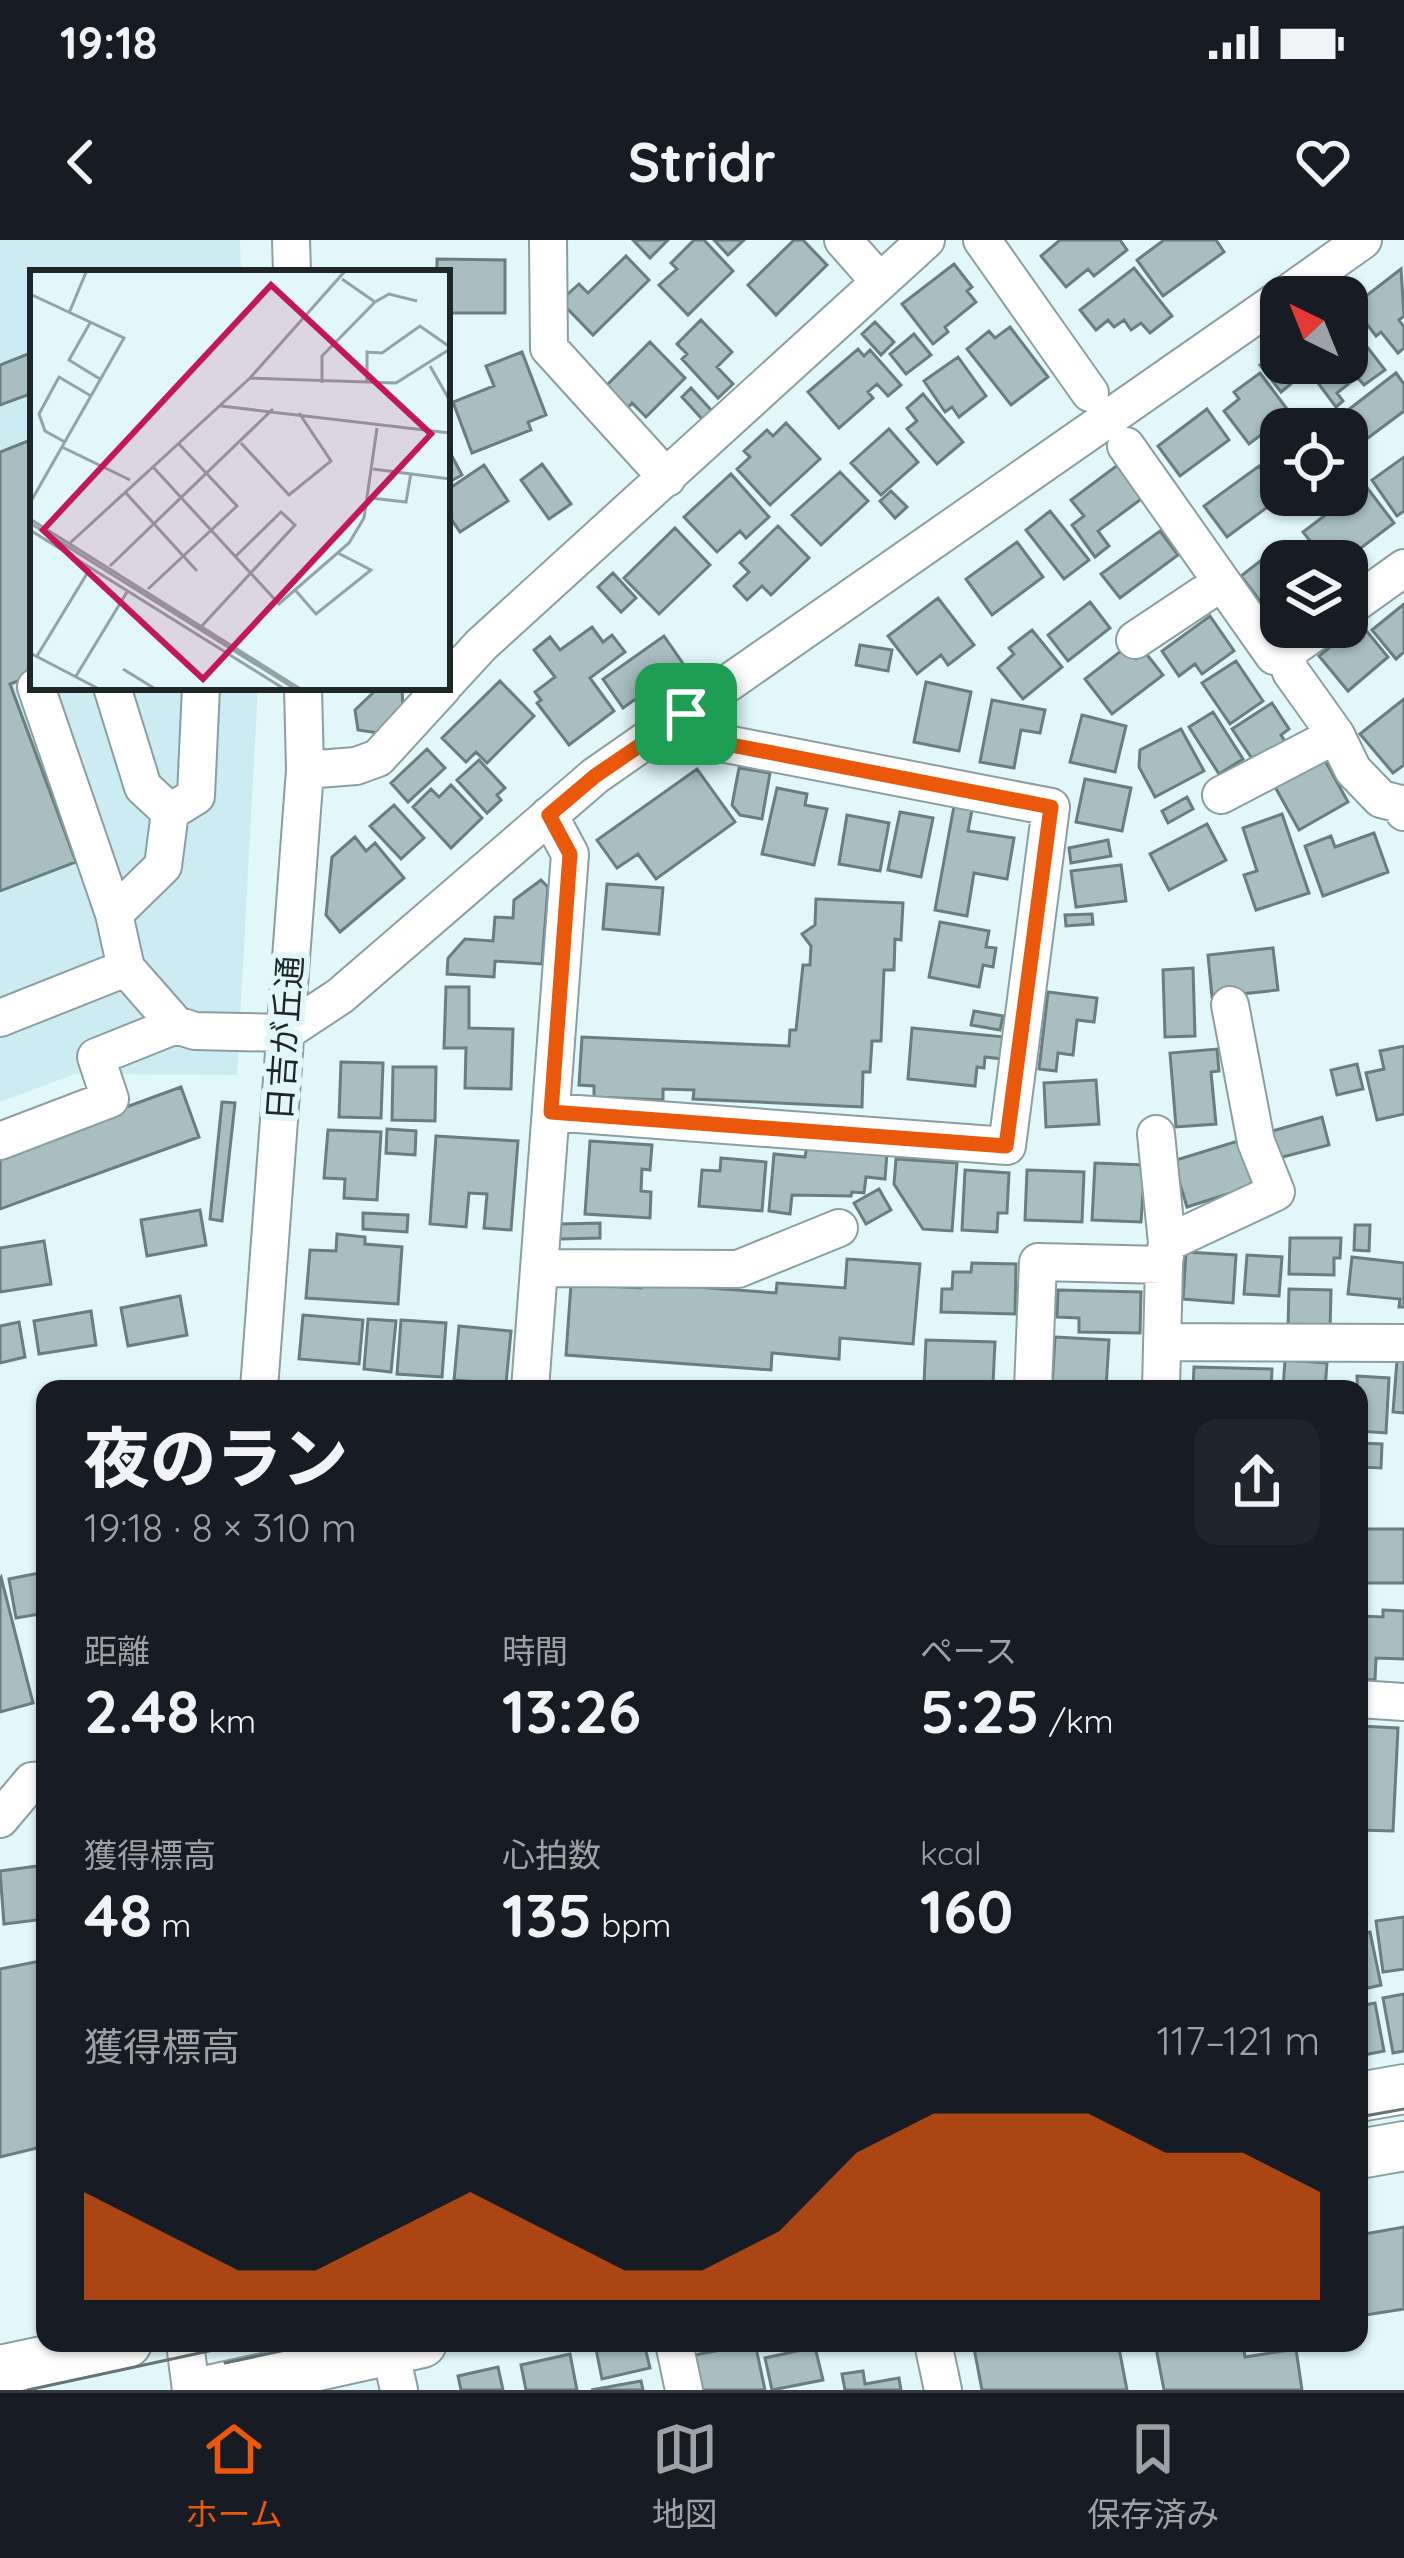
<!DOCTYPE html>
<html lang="ja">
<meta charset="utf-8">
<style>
body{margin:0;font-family:Quicksand,"Noto Sans JP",sans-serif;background:#20242c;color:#f1f3f6;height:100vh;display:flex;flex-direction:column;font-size:45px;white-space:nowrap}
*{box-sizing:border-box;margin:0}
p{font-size:39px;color:#9ea1a6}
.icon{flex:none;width:66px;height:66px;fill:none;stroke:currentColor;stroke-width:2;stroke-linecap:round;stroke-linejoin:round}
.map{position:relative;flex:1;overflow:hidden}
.side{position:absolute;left:36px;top:1140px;width:1332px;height:972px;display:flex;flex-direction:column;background:#171b24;border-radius:24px;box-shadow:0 3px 9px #0004}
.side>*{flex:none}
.needle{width:78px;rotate:317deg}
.controls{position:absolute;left:1260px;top:36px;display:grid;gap:24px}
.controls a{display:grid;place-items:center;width:108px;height:108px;border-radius:24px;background:#171b24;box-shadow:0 3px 9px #0004;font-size:60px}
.pin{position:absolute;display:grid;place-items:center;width:102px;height:102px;color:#fff;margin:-51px;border-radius:24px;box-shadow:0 6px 18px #0006}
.round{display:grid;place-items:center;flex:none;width:126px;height:126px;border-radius:24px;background:#20242c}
.overview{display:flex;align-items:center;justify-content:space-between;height:204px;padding:0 48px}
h1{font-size:66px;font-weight:800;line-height:90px}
.stats{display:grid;grid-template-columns:repeat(3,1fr);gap:18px;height:204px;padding:12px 48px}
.stats div{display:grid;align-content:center}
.stats b{font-size:60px;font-weight:800}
.stats small{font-size:33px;font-weight:400}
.stats p{font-size:33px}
.chart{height:336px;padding:24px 48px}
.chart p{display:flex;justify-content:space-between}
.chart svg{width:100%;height:216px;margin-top:12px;fill:#ea580c;opacity:.7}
.status{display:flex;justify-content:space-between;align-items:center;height:84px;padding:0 60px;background:#171b24;direction:ltr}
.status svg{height:33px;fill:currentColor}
header{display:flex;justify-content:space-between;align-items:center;height:156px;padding:0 48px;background:#171b24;font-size:54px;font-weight:800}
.dock{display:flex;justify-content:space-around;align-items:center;height:168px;border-top:3px solid #363941;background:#171b24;font-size:33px;color:#9ea1a6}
.dock a{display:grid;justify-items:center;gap:6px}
.dock .current{color:#ea580c}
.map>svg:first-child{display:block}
.built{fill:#ccecf1}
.building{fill:#a9bec1;stroke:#6a7d80;stroke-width:3}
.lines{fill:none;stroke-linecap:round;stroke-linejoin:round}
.minor-casing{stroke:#8b9fa3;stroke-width:40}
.major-casing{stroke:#8b9fa3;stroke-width:52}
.minor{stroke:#fff;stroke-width:36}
.major{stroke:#fff;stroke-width:48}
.tram{stroke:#677476;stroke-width:3}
.route-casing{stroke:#fff;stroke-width:24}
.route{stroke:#ea580c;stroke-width:15}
.labels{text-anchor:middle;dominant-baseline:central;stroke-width:12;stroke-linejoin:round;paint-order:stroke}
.street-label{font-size:33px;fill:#1e2627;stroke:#e1f7fa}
.inset-road{fill:none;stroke:#93a3a6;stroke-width:3}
.view{fill:#c2185b;fill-opacity:0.15;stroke:#c2185b;stroke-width:6}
.inset-edge{fill:none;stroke:#1e2627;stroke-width:6}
</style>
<div class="status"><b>19:18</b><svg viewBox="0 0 49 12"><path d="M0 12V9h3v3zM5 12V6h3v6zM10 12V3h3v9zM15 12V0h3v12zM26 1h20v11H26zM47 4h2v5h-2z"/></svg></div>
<header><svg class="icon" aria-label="back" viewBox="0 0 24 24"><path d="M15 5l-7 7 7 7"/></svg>Stridr<svg class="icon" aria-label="heart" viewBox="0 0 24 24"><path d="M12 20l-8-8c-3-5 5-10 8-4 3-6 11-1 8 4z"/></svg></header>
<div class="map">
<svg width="1404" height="2150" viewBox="0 0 1404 2150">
<rect width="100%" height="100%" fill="#e1f7fa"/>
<path class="built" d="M0,0H240L241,33H33V447H258L237,835L75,834L0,862Z"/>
<path class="building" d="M633,0H668L650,18Z
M694,0H704L733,31L688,75L659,45L677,29L671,23Z
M714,0H744L728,15Z
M794,0H803L827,25L776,75L748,45Z
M1060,0H1120L1127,10L1094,36L1088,29L1066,47L1041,16Z
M1164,0H1216L1224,12L1163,56L1137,20Z
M626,16L649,40L593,95L560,61L579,44L588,53Z
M437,19L505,20V73H447V33H437Z
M954,24L972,47L967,51L976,62L945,87L948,92L933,104L902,64Z
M1134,28L1172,76L1150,93L1141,83L1131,90L1124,80L1114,87L1108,80L1096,90L1080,70Z
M1401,29L1404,76L1399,80L1404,87V108L1398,113L1381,92L1376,96L1353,66Z
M701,80L732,112L717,127L733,144L718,158L682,119L687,114L677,104Z
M1347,81L1385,130L1364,145L1357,137L1337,153L1343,161L1336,167L1303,123H1347Z
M875,82L894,102L881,115L862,94Z
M1010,87L1048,137L1011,165L967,109L989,91L995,98Z
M914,94L931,115L906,134L890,114Z
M650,102L685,138L646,177L632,163L627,169L605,147Z
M858,109L864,116L870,110L901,145L888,156L877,144L868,152L873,158L839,188L808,152Z
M33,112V153L0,165V125Z
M522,112L546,175L528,182L531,190L472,213L453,162L494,146L486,126Z
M958,117L986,156L959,177L952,167L945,172L924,141Z
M1272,117L1292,143L1281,152L1260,125Z
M1260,133L1290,173L1249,204L1224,171L1239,159L1234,152Z
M1396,133L1404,144V171L1360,204L1339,177Z
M691,148L712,171L703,180L682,157Z
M923,154L963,202L937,224L907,189L917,181L907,168Z
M1207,169L1229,200L1180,236L1158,206Z
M786,183L820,219L770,265L737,229L750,217L744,211L767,190L773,196Z
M889,189L918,222L881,255L851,223Z
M33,199V435L10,444L76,622L0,651V212Z
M447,207L462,235L447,243Z
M1404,217V271L1397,276L1372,240Z
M542,224L571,264L549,279L521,240Z
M1119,224L1144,257L1098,291L1109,306L1095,317L1072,285L1084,276L1071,260Z
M484,225L508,261L460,292L447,273V250Z
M1259,226L1281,257L1227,297L1204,266Z
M840,232L868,261L821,305L792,275Z
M731,234L769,277L746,298L740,291L717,312L684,277Z
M1365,245L1394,283L1357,311L1352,305L1326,321L1303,292Z
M891,251L907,267L895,278L880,261Z
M1050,271L1089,320L1064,339L1026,290Z
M778,286L809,318L771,355L762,346L747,360L734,346L749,332L740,323Z
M675,288L710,325L659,374L624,338Z
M1160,291L1178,315L1120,358L1101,334Z
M1017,302L1043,337L992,375L966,339Z
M1281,305L1293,321H1281V378L1276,382L1241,336Z
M613,333L636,358L621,372L598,347Z
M938,358L974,405L948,425L941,415L917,434L888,396Z
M1090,362L1110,388L1068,421L1048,395Z
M1404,364V412L1396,419L1372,390Z
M1210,376L1234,411L1202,434L1195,424L1179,436L1162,411Z
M1360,383L1388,417L1348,451L1319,416Z
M592,387L603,402L612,395L625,412L590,438L614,471L569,505L537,463L541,460L535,452L555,437L534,410L550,397L560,410Z
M1032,390L1062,427L1023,459L998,428L1014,414L1009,408Z
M664,396L684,425L623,468L603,439Z
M860,405L892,410L888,431L856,425Z
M1126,407L1136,419L1145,412L1163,435L1112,474L1085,439Z
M1236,421L1263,461L1230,484L1202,443Z
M500,441L534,476L487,523L476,512L466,522L442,498Z
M926,442L971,452L959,511L914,502Z
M379,447L402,448L403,469L378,493L358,490L355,470Z
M1404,459V525L1393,533L1360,494Z
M992,460L1045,470L1040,493L1021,490L1014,528L980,522Z
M1272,463L1289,489L1281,495L1290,509L1259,529L1232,489Z
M1213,472L1243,519L1219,534L1189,487Z
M1082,475L1126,486L1115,532L1070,522Z
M1181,489L1204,531L1155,557L1139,527L1140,510Z
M427,509L445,528L408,562L391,543Z
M1323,517L1348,562L1299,590L1274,545Z
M479,520L505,548L497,555L501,560L487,573L457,540Z
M739,528L770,533L762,579L740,575L732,565Z
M697,529L735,582L656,639L638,614L617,628L597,600Z
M1085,539L1131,548L1122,591L1076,582Z
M451,545L482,578L451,608L413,567L431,549L439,557Z
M777,548L807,554L805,565L827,569L814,625L762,614Z
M1187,557L1193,569L1168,583L1162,571Z
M394,565L424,598L401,619L370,586Z
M954,566L972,570L968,591L1014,598L1007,639L974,633L967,676L935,670Z
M900,572L933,578L921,637L888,630Z
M1282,574L1309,653L1256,670L1244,635L1257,631L1243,588Z
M847,575L889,583L880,631L839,624Z
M1207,584L1226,620L1169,650L1150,614Z
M1374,593L1388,632L1323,656L1305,606L1331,596L1335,607Z
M355,597L366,611L375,603L404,638L340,692L326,675L332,617Z
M1108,600L1111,616L1071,623L1069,608Z
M1121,625L1126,661L1076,667L1071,631Z
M541,640L548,647L542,724L495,721L494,737L447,734L448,718L465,699L493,701L495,677L513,678L514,660Z
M607,644L663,648L659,694L603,689Z
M816,659L903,663L901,700L895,699L894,730H884L881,801H872L870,832H863L862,867L693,859L694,850L663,849V860L594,857V846L579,845L582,797L789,806L790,790H796L803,725H810L811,706L802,694L815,685Z
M1092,674L1093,684L1066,686L1065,675Z
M940,682L989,691L986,707L996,708L993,727L983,725L979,747L929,737Z
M1273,708L1278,750L1212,757L1208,715Z
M1193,728L1195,796L1165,797L1163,730Z
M446,747H469V788L513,789L511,849L465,848L466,808H444Z
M1048,752L1097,758L1094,782L1077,780L1073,815L1058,813L1056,831L1039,829Z
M974,771L1003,776L1000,790L971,785Z
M912,788L1005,797L1002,819L985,817L984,828L977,827L975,846L908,839Z
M1404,806V874L1377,880L1366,833L1384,829L1380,811Z
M1217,809L1219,831L1211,832L1216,884L1176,887L1170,813Z
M341,822L383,823L381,878L339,877Z
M1357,824L1363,849L1337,855L1331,830Z
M393,827H436L435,881L392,880Z
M1096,840L1099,884L1046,887L1044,843Z
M181,847L199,897L0,969V913Z
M222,862L235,863L222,981L210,979Z
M1322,877L1329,905L1279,918L1272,891Z
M387,889L416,891L415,915L386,913Z
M328,890L381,892L377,960L344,958L345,939L324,938Z
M436,896L518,901L511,990L484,988L487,954L469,953L466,987L430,984Z
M1241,900L1256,945L1187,967L1173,921Z
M590,901L652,905L650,930L642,929L641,951L651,952L650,978L585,974Z
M807,906L887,913L885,939L866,937L864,953L852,952L851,956L792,955L790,974L769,971L774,914L805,917Z
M721,918L766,922L762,971L699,966L702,930L720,931Z
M896,919L957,923L952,991L923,989L894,944Z
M1095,923L1145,925L1141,982L1092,980Z
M965,930L1009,933L1007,973H998L997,992L962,990Z
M1027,930L1084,932L1082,982L1025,980Z
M879,949L891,970L866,984L854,963Z
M200,970L206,1005L147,1016L141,980Z
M363,973L408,975L407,992L363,989Z
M600,983V998L560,999V984Z
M1355,985H1370L1369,1011L1354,1010Z
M337,994L365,997V1004L402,1007L398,1064L306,1058L310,1010L336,1011Z
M1290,998H1341L1340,1018H1334V1035L1289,1034Z
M44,1001L51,1044L0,1052V1008Z
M1186,1012L1236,1015L1233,1063L1183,1059Z
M1247,1015L1282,1017L1279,1056L1244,1054Z
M1352,1017L1404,1023V1067H1399L1400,1059L1348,1054Z
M847,1019L920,1024L913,1104L840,1098L839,1119L772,1113L771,1130L566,1115L571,1044L641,1048L642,1043L776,1053L777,1043L845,1048Z
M972,1023L1016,1024L1015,1074L941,1072L942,1049H952L953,1032H971Z
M1289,1049L1331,1050L1330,1091L1288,1089Z
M1058,1050L1141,1052L1140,1093L1079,1092V1078L1057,1077Z
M180,1056L187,1095L128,1106L121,1068Z
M91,1071L96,1105L39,1114L34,1081Z
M303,1075L363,1080L359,1124L299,1119Z
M368,1079L396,1081L391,1132L364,1129Z
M401,1080L446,1083L442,1137L397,1134Z
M19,1082L25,1117L0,1123V1086Z
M459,1086L511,1091L506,1144L454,1140Z
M1055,1097L1109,1100L1106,1149L1052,1146Z
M926,1100L995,1102L993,1144L924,1143Z
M1285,1120L1327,1123L1325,1149H1283Z
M1397,1120H1404V1173L1393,1172Z
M1194,1127L1272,1129L1271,1149H1193Z
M1357,1136L1389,1138L1386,1193L1359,1191Z
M1359,1203L1382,1204L1381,1228L1362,1227L1361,1252Z
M1359,1289H1404V1343H1359Z
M44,1332L45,1344L40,1345L45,1373L16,1378L9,1339Z
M1,1337L33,1463L0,1472V1338Z
M1383,1370L1404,1371V1419L1376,1418L1375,1440L1359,1439V1376L1383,1377Z
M1359,1486L1398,1488L1393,1591L1359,1590Z
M45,1625V1679L4,1684L0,1631Z
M1404,1677V1729L1383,1732L1376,1681Z
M1370,1692L1381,1745L1359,1750V1695Z
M45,1720V1906L0,1917V1729Z
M1404,1754V1811L1393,1813L1383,1758Z
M1375,1763L1384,1811L1359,1816V1766Z
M1404,1987V2069L1359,2076V1995Z
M623,2103H644L650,2128L602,2139L596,2109Z
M755,2103L765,2150H697L690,2116Z
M973,2103H1118L1127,2150H982Z
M1155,2103H1243L1245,2117L1296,2109L1302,2150H1164Z
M815,2107L823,2140L772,2150L765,2118Z
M570,2114L577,2150H526L521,2125Z
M498,2127L503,2150H461L458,2136Z
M863,2131L865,2144L899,2138L901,2150H845L842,2134Z
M641,2141L643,2150H591Z"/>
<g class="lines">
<g class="minor-casing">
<path id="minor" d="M291,0L292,33
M548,0L549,108L667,238
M843,0L880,42
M982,0L1090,153
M1283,57L1363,0
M1126,206L1274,416L1284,414L1291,432L1336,495L1353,530L1381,559L1401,564L1404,572
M1347,369L1404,328
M1135,400L1222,342
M1284,414L1322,387
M447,442L481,405L926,0
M36,447L114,674
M112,447L143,547L170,572L163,626L114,674L126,728L176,785L195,791L284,793L340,756L595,536L1281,58
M305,530L356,526L378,518L443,447
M1221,555L1336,495
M170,572L196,556L201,447
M0,778L126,728
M551,872L1007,906L1051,567L721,503L686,474
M1156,894L1167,1003L1164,1022
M0,901L110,859L96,817L176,785
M1167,1003L1276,952L1256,902L1230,765
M540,1028L738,1029L839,988
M1162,1102L1404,1103
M259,1149L305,530L303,447
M530,1149L570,614L549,575
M1033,1149L1038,1022L1164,1025L1161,1149
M1359,1459L1404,1462
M0,1579L32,1541L45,1540
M185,2103L191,2150
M674,2103L684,2150
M933,2103L943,2150
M390,2110L399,2150"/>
</g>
<g class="major-casing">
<path id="major" d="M1359,1857L1404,1849
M1359,1914L1404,1906
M0,2130L127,2103
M209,2150L422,2103"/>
</g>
<use href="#minor" class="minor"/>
<use href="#major" class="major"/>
<path class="tram" d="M1359,1877L1404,1869
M225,2123L319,2103
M28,2150L246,2103"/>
</g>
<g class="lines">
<g class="route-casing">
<path id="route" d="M686,474L721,503L1051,567L1006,906L551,872L570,614L549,575L595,536Z"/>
</g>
<use href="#route" class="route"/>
</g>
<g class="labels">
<g class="street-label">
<text transform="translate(284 798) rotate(-86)">日吉が丘通</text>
</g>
</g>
<g transform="translate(30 30)">
<rect width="420" height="420" fill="#e1f7fa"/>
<path class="inset-road" d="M312,9L345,32L359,24L387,31M0,24L94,68L0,233M39,43L57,0M60,53L39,90L70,109M400,96L420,131M220,108L366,113L420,79M292,113V86L345,32M337,113V82L352,83L390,56L420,77M191,136L420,163M35,172L15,161L9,144L29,107L61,126M211,173L259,225L301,191L269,143M32,177L100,210M123,197L249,334L319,273L334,248L347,158M343,199L420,209M95,222L167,301M341,228L376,232L381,203M0,249L272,420M0,253L267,420M0,260L256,420M40,273L220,108L316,0M80,296L243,139M118,319L207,236L149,174M266,321L286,344L341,300L308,283M170,358L265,255L251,242L205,287M0,383L71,420M7,386L61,297M93,399L127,420M46,406L97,322"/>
<path class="view" d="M241,15L401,164L173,409L13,260Z"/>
<rect width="420" height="420" class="inset-edge"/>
</g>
</svg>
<div class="controls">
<a><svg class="needle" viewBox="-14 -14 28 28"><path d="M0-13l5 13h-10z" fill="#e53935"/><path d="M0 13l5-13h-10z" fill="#9ea1a6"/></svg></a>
<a><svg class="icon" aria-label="locate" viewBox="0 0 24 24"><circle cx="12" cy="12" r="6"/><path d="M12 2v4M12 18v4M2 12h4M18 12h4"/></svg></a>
<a><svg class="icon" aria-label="layers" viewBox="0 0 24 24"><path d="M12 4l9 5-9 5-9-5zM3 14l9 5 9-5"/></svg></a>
</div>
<div class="pin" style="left:686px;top:474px;background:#1e9e55"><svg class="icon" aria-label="arrive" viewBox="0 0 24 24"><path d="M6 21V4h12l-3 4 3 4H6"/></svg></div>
<section class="side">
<div class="overview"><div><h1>夜のラン</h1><p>19:18 · 8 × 310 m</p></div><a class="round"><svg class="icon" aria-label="share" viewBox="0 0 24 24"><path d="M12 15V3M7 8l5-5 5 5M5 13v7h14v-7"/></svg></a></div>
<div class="stats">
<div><p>距離</p><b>2.48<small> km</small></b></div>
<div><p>時間</p><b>13:26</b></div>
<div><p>ペース</p><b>5:25<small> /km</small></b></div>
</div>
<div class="stats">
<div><p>獲得標高</p><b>48<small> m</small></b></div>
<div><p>心拍数</p><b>135<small> bpm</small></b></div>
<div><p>kcal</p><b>160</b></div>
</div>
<div class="chart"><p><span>獲得標高</span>117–121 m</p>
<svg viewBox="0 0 160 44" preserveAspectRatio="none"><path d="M0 44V22L10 30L20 38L30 38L40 30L50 22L60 30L70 38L80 38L90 30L100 14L110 6L120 6L130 6L140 14L150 14L160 22V44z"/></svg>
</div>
</section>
</div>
<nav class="dock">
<a class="current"><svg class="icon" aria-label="home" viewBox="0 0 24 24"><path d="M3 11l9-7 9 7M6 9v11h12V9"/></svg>ホーム</a>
<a><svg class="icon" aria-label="map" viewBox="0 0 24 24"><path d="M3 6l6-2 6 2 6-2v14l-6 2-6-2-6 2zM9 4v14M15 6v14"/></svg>地図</a>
<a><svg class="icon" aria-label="saved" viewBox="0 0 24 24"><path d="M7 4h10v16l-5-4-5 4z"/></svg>保存済み</a>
</nav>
